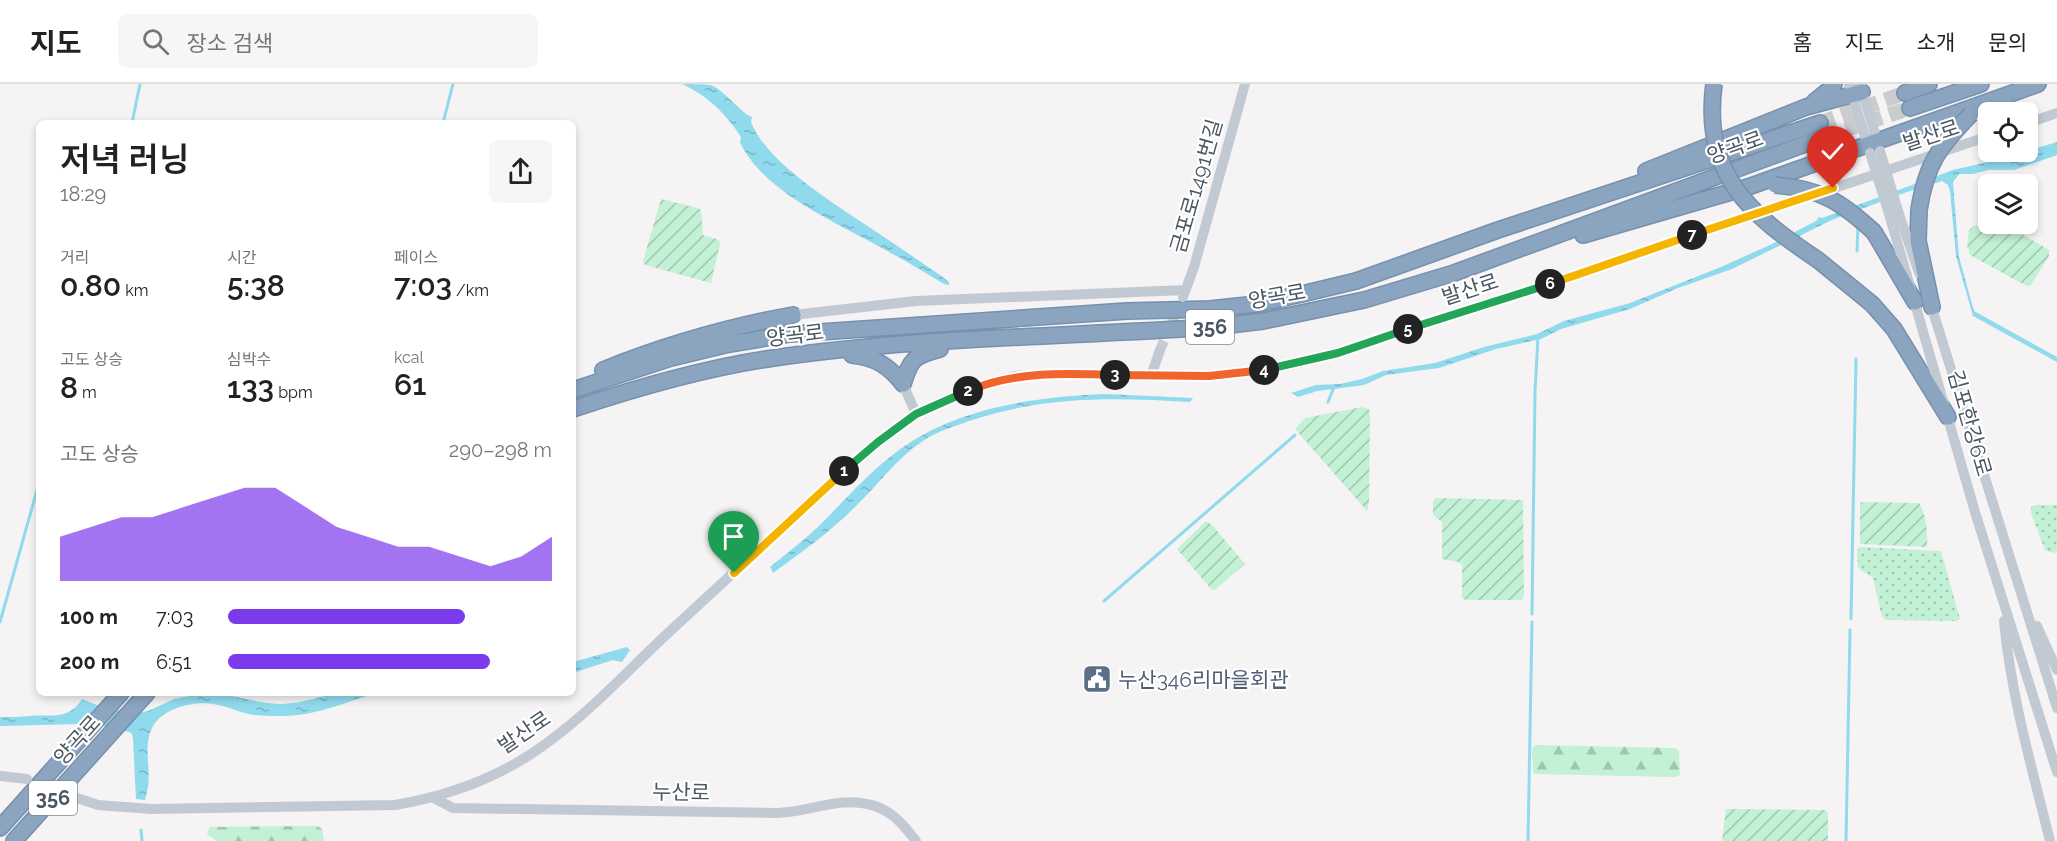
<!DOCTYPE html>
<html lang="ko">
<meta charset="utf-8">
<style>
body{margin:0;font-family:Raleway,"Noto Sans KR",sans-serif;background:#f6f6f6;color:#222;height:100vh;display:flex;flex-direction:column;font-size:22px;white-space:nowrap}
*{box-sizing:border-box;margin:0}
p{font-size:20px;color:#767676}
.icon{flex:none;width:33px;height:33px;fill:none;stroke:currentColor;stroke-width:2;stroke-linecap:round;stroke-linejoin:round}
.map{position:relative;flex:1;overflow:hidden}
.details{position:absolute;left:36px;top:36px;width:540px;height:576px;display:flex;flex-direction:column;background:#fff;border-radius:9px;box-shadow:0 3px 9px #0003}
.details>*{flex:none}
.tools{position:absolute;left:1978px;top:18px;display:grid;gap:12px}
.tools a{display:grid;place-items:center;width:60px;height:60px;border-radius:9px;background:#fff;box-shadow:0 3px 9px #0003;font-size:30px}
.pin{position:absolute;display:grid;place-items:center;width:51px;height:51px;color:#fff;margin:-62px -26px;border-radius:50% 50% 50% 0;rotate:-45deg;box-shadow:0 0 6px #0007}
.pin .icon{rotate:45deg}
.km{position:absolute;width:30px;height:30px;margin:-15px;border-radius:50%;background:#222;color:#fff;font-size:16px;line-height:30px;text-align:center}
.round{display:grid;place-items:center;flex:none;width:63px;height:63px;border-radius:9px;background:#f6f6f6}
.headline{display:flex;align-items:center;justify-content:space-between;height:102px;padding:0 24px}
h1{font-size:33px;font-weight:600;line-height:45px}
.metrics{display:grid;grid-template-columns:repeat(3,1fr);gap:9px;height:102px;padding:6px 24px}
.metrics div{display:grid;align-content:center}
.metrics b{font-size:30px;font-weight:600}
.metrics small{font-size:16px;font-weight:400}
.metrics p{font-size:16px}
.chart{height:168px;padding:12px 24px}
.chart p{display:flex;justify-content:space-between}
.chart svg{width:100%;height:108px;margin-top:6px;fill:#7c3aed;opacity:.7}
ul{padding:0 24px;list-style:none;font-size:20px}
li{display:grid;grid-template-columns:96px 72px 1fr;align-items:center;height:45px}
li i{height:15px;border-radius:8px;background:#7c3aed}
header{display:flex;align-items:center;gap:36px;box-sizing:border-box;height:84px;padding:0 30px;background:#fff;border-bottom:2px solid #e0e0e0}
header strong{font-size:28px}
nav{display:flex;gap:33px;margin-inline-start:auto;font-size:21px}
.search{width:420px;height:54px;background:#f6f6f6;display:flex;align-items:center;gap:15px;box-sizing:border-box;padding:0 21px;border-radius:9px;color:#767676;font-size:22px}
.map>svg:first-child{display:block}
.grass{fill:url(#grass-dots)}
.forest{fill:url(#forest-firs)}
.garden{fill:url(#garden-furrows)}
.water{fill:url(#water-ripples)}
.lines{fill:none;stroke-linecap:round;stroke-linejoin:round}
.stream{stroke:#90daee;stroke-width:3}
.minor-tunnel{stroke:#caccce;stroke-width:10;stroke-dasharray:10 5;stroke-linecap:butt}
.highway-tunnel{stroke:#caccce;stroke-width:15;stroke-dasharray:15 8;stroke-linecap:butt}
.highway-casing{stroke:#7690ad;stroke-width:18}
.minor{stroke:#c1cad2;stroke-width:10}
.highway{stroke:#8ba5c1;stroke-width:15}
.highway-bridge-casing{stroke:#7690ad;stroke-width:18;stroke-linecap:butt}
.minor-bridge{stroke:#c1cad2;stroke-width:10}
.highway-bridge{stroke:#8ba5c1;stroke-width:15}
.split-1-casing{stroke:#fff;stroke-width:12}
.split-2-casing{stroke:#fff;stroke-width:12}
.split-3-casing{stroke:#fff;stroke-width:12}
.split-4-casing{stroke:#fff;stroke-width:12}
.split-5-casing{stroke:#fff;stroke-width:12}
.split-6-casing{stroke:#fff;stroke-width:12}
.split-7-casing{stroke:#fff;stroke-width:12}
.split-8-casing{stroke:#fff;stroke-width:12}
.split-1{stroke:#f5b400;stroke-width:8}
.split-2{stroke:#22a559;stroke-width:8}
.split-3{stroke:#f0652b;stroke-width:8}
.split-4{stroke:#f0652b;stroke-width:8}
.split-5{stroke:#22a559;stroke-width:8}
.split-6{stroke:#22a559;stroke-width:8}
.split-7{stroke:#f5b400;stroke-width:8}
.split-8{stroke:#f5b400;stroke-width:8}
.labels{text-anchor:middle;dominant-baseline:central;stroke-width:4.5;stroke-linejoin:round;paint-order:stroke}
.shield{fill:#fff;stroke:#808990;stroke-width:1.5}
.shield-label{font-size:20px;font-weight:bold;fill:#4a5661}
.street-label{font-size:21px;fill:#4a5661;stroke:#fff}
.service-label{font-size:21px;fill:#4e5e75;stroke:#fff;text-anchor:start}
</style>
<header>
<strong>지도</strong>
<div class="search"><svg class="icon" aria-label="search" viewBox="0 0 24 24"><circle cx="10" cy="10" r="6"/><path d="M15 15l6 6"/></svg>장소 검색</div>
<nav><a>홈</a><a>지도</a><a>소개</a><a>문의</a></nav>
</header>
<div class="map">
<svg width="2057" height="757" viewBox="0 0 2057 757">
<defs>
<pattern id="grass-dots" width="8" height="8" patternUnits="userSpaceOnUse" patternTransform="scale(1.5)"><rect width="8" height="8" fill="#c3f1d5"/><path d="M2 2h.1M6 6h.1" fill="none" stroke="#a0c6b0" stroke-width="1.8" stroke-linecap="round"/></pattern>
<pattern id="forest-firs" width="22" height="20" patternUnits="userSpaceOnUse" patternTransform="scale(1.5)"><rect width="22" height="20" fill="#c3f1d5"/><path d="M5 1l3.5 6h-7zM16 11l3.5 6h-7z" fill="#a0c6b0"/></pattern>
<pattern id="garden-furrows" width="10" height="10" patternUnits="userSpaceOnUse" patternTransform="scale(1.5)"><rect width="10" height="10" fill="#c3f1d5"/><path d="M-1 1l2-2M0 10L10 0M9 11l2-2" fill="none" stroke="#a0c6b0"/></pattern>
<pattern id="water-ripples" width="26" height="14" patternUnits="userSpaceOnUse" patternTransform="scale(1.5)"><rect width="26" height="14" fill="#90daee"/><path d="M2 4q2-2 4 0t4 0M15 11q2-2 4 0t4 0" fill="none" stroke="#78b4c4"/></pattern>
</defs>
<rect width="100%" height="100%" fill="#f5f3f3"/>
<path class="grass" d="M2036,421H2057V469L2049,468L2045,466L2031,429V423Z
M1860,463L1941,467L1960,535L1957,537L1885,536L1881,529L1873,494L1858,484L1857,466Z"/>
<path class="forest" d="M1536,661L1675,664L1679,667L1680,691L1676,693L1535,690L1533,687L1532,664Z
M317,742L322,745L324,757H216L207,750L210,743Z"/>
<path class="garden" d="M661,115L698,124L701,126L703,151L719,156L720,160L711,199L645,181L643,177Z
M1989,139L2006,141L2049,166V172L2031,201L2028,202L2021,199L1970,171L1967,161L1969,146L1974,142Z
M1362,323L1369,325L1370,332L1369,419L1367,427L1295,345L1305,334Z
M1436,414L1523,416L1524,512L1522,516H1466L1462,514V481L1458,478L1442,475V438L1433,431V417Z
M1862,418L1919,419C1926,429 1928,451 1927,463L1860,460V420Z
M1205,438H1208L1213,442L1245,480L1215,506H1212L1177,465Z
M1726,725L1825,726L1828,729V757H1722Z"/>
<path class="water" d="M682,0C690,0 703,0 711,1C724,6 743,31 752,33L751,38C767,80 838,122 875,147C896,161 918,176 940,191L949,198V201L944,200C923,187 902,175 880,163C835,138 762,107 740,58L741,53C726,30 707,11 682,0Z
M2057,58V71L2014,86H1989L1973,90H1959L1953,98L1959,173L1974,227L2057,273V278L1973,232L1956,172L1950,107L1948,101L1942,97L1907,108L1834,135L1732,185L1678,204L1630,225L1561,245L1541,255L1496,265L1439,284L1386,291L1364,301L1317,307L1298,313L1291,309L1316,301L1340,300L1362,295L1383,287L1435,279L1484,263L1537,250L1564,237L1630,219L1721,183L1772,160L1816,137L1819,133L1822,134L1953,86L2001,75Z
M1104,310L1193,314L1190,318C1113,313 1043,312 969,337C954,343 937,347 923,357C896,375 878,401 855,423C830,448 802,468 773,489L770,483C786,470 803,457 819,442C845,416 869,388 899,366C956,324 1034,313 1104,310Z
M627,563L630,566L622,578L613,576L573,589V578Z
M205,609C230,609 256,620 283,620C304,619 323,611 343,609C353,608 365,609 376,609C347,618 317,631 286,632C276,632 264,632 254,631C240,629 227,622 213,620C194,617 162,624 152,644C143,662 151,684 148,703C147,707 146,712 145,716L136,715L133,655L132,650L129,648L103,642L80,640L0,642V633C10,633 20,633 30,632C51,630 68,637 82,615L102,623L138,629L148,627L174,615Z"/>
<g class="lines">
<path class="stream" d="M132,39L140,0
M443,39L453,0
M1857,167L1858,142
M1328,318L1334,303
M1104,517L1295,351
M1532,530L1535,308L1538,253
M1851,535L1856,275
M0,538L39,399
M141,746L142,757
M1528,757L1532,538
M1846,757L1850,546"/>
<path class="minor-tunnel" d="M1160,266L1179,222
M36,698L77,714"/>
<path class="highway-tunnel" d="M1820,39L1905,9
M1824,53L1910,24"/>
<g class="highway-casing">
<path id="highway" d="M1905,9L1929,0
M1814,18L1830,5L1834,0
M1910,24L1981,0
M1646,87L1806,23L1862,8
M1919,126L1918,157L1932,223
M1874,148L1915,218
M1583,151L1748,103L2038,0
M1818,176L1872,220L1894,245L1948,333
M852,271C875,273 889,282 903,300
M603,286C665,261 728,243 793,231
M903,300C911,274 914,272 940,265
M573,306L671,274L725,261L790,250L1127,227L1210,225L1257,220L1306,209L1356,197L1498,146L1820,39
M573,325C636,304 701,285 767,275C914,253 1064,253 1212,243L1263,237L1364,216L1454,189L1824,53
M0,744L121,609
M14,757L147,609"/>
</g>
<path class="minor" d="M1849,0L1869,66
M1860,0L1879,63
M2028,39L2057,29
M1899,130L1919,189
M1890,133L1975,428L2057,688
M1183,213L1194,183L1245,0
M1930,218L2057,624
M793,231L916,217L1185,206
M1151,292L1160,266
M903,300L916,330L981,302L1015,292L1070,289L1209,292L1256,288L1299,279L1338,269L1546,201L1989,52
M2004,537C2011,612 2032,684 2050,757
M2037,542L2057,586
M0,692L27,695
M432,713L453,724C561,726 669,728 777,729C806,729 837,713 867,720C890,724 903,740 916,757
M77,714L98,721L151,725L395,721C442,713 491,696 531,670C582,637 623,591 667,550C724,498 781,445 838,392L878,358L916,330"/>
<use href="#highway" class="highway"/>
<g class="highway-bridge-casing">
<path id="highway-bridge" d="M1714,0C1702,90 1749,130 1818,176
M1775,101C1821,105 1840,117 1874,148
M1919,126C1926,80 1939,63 1971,30"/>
</g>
<path class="minor-bridge" d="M1880,67L1899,130
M1870,69L1890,133"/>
<use href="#highway-bridge" class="highway-bridge"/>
</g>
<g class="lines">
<g class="split-1-casing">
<path id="split-1" d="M734,489L844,387"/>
</g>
<g class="split-2-casing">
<path id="split-2" d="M844,387L878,358L916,330L968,307"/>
</g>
<g class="split-3-casing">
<path id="split-3" d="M968,307C1016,287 1065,289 1115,291"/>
</g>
<g class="split-4-casing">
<path id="split-4" d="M1115,291L1209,292L1264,286"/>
</g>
<g class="split-5-casing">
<path id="split-5" d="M1264,286L1338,269L1408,245"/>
</g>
<g class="split-6-casing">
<path id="split-6" d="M1408,245L1550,200"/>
</g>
<g class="split-7-casing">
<path id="split-7" d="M1550,200L1692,151"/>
</g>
<g class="split-8-casing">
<path id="split-8" d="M1692,151L1833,104"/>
</g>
<use href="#split-1" class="split-1"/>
<use href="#split-2" class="split-2"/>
<use href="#split-3" class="split-3"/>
<use href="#split-4" class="split-4"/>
<use href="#split-5" class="split-5"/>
<use href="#split-6" class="split-6"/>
<use href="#split-7" class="split-7"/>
<use href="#split-8" class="split-8"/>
</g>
<defs>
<g id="civic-square" transform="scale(1.5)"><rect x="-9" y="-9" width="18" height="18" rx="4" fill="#5c6f8a" stroke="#fff"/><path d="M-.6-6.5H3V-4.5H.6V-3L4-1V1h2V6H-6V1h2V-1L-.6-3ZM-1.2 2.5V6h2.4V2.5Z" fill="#fff"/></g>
</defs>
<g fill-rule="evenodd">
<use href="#civic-square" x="1097" y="595"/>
</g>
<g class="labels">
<g class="shield">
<rect x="1186" y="226" width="48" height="34" rx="4.5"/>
<rect x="29" y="697" width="48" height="34" rx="4.5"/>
</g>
<g class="shield-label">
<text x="1210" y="243">356</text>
<text x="53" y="714">356</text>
</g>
<g class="street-label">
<text transform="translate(1931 51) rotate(-18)">발산로</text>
<text transform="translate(1735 63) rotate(-20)">양곡로</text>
<text transform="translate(1196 102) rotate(-74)">금포로1491번길</text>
<text transform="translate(1470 205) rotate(-18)">발산로</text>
<text transform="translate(1277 212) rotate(-10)">양곡로</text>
<text transform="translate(795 251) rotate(-7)">양곡로</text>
<text transform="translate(1970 339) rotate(74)">김포한강6로</text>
<text transform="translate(524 648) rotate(-34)">발산로</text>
<text transform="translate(77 656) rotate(-48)">양곡로</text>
<text transform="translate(681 708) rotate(1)">누산로</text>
</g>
<g class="service-label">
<text x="1118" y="595">누산346리마을회관</text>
</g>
</g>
</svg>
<div class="tools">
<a><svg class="icon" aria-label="locate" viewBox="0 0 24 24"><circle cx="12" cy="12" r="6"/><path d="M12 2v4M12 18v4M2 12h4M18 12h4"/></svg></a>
<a><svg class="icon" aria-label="layers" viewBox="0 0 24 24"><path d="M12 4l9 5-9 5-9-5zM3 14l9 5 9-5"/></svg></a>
</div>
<div class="pin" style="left:734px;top:489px;background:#1e9e55"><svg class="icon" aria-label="arrive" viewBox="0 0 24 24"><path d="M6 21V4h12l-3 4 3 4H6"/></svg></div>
<div class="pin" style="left:1833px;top:104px;background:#d93025"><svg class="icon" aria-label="check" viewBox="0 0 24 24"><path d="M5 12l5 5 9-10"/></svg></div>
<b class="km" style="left:844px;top:387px">1</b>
<b class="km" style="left:968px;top:307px">2</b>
<b class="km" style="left:1115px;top:291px">3</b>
<b class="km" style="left:1264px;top:286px">4</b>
<b class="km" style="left:1408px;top:245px">5</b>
<b class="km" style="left:1550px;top:200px">6</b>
<b class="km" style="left:1692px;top:151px">7</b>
<section class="details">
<div class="headline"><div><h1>저녁 러닝</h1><p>18:29</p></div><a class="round"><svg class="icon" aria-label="share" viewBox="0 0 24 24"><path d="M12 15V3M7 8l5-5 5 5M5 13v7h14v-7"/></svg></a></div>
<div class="metrics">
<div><p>거리</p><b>0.80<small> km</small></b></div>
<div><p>시간</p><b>5:38</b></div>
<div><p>페이스</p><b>7:03<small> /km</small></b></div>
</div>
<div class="metrics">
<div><p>고도 상승</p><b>8<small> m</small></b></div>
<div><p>심박수</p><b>133<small> bpm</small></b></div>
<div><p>kcal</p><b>61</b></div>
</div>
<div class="chart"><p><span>고도 상승</span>290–298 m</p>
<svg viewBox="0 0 160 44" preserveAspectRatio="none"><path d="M0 44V26L10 22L20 18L30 18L40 14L50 10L60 6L70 6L80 14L90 22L100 26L110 30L120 30L130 34L140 38L150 34L160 26V44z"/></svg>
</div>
<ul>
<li><b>100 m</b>7:03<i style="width:73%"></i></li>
<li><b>200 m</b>6:51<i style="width:81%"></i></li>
</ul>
</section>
</div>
